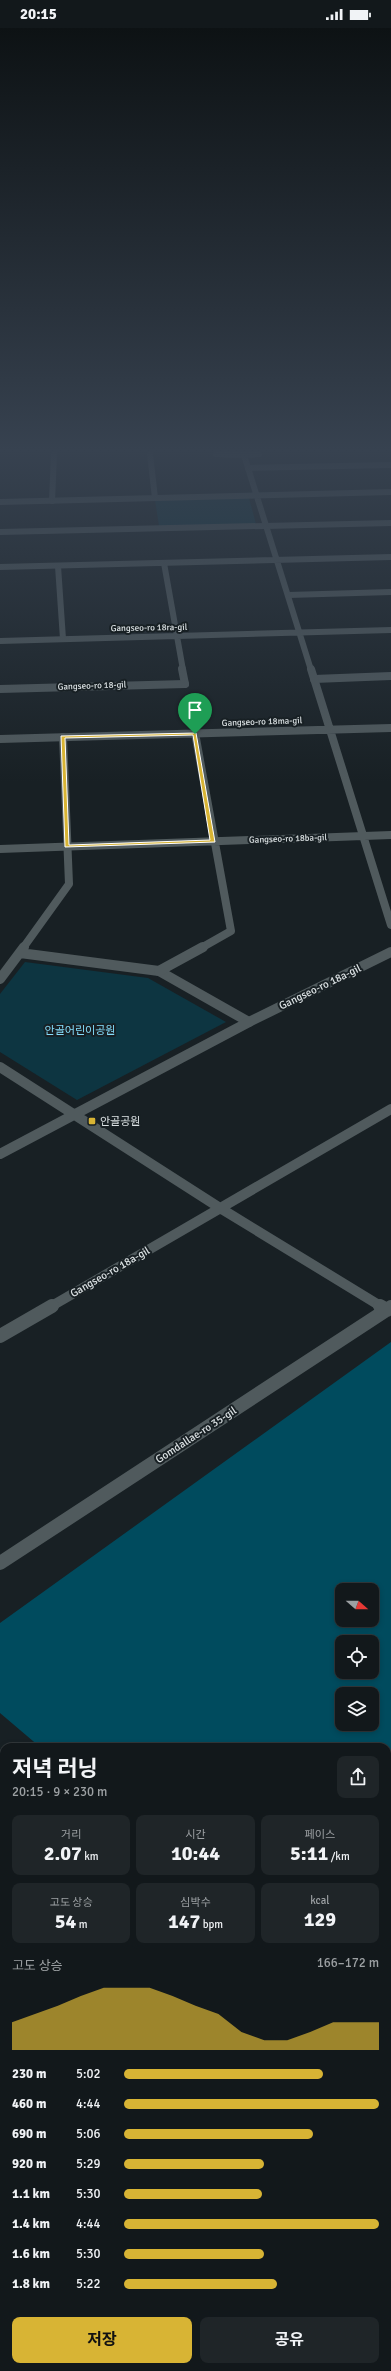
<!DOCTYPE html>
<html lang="ko">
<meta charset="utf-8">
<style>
body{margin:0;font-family:Signika,"Noto Sans KR",sans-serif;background:#1f2528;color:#f1f3f6;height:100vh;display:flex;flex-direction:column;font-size:15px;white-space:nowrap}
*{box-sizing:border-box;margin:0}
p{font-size:13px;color:#9ca0a3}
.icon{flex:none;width:22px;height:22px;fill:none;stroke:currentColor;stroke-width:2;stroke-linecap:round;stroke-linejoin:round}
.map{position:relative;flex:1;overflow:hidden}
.side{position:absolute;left:0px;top:1715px;width:391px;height:628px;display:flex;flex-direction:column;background:#12181b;border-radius:12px 12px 0 0;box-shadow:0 2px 6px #0003,0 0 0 1px #31373a}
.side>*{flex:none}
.needle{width:26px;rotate:110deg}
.buttons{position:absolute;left:335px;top:1555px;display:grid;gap:8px}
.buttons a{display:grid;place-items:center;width:44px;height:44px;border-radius:8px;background:#12181b;box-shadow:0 2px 6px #0003,0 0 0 1px #31373a;font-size:20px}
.pin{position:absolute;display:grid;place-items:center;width:34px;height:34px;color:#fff;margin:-41px -17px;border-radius:50% 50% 50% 0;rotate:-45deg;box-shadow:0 0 4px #0007}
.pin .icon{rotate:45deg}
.round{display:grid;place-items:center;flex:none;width:42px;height:42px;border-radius:8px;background:#1f2528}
.summary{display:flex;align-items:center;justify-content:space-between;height:68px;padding:0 12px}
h1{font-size:22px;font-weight:700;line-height:30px}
.stats{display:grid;grid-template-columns:repeat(3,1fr);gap:6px;height:68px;padding:4px 12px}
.stats div{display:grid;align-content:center;border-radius:8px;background:#1f2528;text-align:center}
.stats b{font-size:20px;font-weight:700}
.stats small{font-size:11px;font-weight:400}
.stats p{font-size:11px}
.chart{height:112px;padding:8px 12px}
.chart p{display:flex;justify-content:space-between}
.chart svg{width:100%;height:72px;margin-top:4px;fill:#d8b434;opacity:.7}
.primary-button{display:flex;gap:8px;margin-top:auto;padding:8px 12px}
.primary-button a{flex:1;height:46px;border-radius:8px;background:#d8b434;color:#111;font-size:16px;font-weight:700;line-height:46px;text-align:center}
.primary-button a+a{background:#1f2528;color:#f1f3f6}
ul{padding:0 12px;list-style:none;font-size:13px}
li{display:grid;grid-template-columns:64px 48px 1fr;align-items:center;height:30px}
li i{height:10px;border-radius:5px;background:#d8b434}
.status{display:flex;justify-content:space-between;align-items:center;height:28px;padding:0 20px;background:#12181b;direction:ltr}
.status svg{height:11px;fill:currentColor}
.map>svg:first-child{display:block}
.green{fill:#0d3541}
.forest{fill:#004b5e;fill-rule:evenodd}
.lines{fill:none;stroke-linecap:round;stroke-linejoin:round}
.service-far2{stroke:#505a5d;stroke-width:6}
.service-far1{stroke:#505a5d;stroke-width:8}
.service{stroke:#505a5d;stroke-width:10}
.minor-far4{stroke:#505a5d;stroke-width:6}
.minor-far3{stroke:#505a5d;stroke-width:8}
.minor-far2{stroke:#505a5d;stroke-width:10}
.minor-far1{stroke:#505a5d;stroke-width:14}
.minor{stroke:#505a5d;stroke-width:18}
.route{fill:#d8b434;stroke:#fff;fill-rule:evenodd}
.poi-dot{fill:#d8b434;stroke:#182024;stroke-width:1.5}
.labels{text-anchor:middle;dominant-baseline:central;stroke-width:4;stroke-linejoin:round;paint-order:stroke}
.far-street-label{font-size:9px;fill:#dce2e4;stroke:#182024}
.street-label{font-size:11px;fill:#dce2e4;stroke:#182024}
.park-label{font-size:11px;fill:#84ddfb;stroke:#182024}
.poi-label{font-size:11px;fill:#dce2e4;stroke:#182024;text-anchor:start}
</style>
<div class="status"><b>20:15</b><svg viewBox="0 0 49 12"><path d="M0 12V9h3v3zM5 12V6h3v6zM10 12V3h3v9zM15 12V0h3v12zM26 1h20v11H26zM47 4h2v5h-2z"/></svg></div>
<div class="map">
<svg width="391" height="2343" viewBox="0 0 391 2343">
<rect width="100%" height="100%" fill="#182024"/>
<path class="green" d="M249,470L256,496L159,498L155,472Z
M25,934L148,950L226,994L77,1072L0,1024V966Z"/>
<path class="forest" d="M391,1314V2019L387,2017V1719H40L0,1685V1595ZM342,1562H372V1592H342ZM342,1614H372V1644H342ZM342,1666H372V1696H342Z"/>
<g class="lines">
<path class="service-far2" d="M248,440L391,437
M52,473L54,426
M0,504L391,495
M58,538L63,611
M288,567L391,564"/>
<path class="service-far1" d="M314,651L391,648
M0,661L185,656
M23,920L69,856L63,709"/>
<path class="service" d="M20,925L159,943L249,994
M0,951L24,919"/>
<path class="minor-far4" d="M150,426L155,470
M216,426L244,427
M259,426L244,427L311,642
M0,474L391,464
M164,535L183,642
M0,539L391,529
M0,613L391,602"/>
<path class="minor-far3" d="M182,641L185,656
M311,641L391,897
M195,705L231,903L201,920
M0,711L391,700
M0,821L391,807"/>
<path class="minor-far2" d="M159,943L203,919
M0,1039L220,1180L382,1279
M0,1126L249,994L391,924
M50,1279L391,1081"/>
<path class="minor-far1" d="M380,1278L387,1282
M0,1308L52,1278
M0,1535L391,1279"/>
<path class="minor" d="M0,1762L4,1766
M0,1908L4,1902
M331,2339L332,2343"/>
</g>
<linearGradient id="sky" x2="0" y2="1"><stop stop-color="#0d1214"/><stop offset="0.56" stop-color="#374250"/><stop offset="1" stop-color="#374250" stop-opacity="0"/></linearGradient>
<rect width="391" height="754" fill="url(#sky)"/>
<path class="route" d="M196,705L215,814L65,819L61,708ZM193,707L210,812L69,817L65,710Z"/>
<rect class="poi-dot" x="88" y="1089" width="8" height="8" rx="2"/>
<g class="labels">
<g class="far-street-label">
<text transform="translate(149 600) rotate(-1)">Gangseo-ro 18ra-gil</text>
<text transform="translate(92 658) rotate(-2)">Gangseo-ro 18-gil</text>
<text transform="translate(262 694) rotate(-2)">Gangseo-ro 18ma-gil</text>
<text transform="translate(288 811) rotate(-2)">Gangseo-ro 18ba-gil</text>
</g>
<g class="street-label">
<text transform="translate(320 959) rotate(-26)">Gangseo-ro 18a-gil</text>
<text transform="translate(110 1244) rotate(-30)">Gangseo-ro 18a-gil</text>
<text transform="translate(196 1407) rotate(-33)">Gomdallae-ro 35-gil</text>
</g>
<g class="park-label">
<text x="80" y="1002">안골어린이공원</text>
</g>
<g class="poi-label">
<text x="100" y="1093">안골공원</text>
</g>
</g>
</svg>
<div class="buttons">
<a><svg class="needle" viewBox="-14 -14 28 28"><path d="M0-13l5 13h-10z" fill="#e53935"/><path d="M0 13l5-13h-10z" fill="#9ca0a3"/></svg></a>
<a><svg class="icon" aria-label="locate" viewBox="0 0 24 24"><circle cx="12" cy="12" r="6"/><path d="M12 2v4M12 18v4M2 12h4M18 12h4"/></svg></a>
<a><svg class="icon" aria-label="layers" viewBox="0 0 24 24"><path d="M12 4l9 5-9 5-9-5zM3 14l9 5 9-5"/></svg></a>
</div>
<div class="pin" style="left:195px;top:706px;background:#1e9e55"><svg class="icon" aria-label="arrive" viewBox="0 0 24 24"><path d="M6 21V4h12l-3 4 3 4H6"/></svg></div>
<section class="side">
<div class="summary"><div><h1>저녁 러닝</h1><p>20:15 · 9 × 230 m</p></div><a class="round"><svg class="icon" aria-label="share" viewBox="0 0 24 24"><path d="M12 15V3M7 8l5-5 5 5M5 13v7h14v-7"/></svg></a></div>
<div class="stats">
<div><p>거리</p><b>2.07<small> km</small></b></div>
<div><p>시간</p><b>10:44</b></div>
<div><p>페이스</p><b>5:11<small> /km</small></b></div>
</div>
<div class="stats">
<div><p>고도 상승</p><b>54<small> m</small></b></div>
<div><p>심박수</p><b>147<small> bpm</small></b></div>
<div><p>kcal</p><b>129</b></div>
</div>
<div class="chart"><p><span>고도 상승</span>166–172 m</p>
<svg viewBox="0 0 160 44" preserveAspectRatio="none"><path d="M0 44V27L10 22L20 17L30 11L40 6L50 6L60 6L70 11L80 17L90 22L100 33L110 38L120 38L130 33L140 27L150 27L160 27V44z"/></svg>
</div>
<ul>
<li><b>230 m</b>5:02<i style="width:78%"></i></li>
<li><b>460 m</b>4:44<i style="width:100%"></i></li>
<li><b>690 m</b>5:06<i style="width:74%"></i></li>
<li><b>920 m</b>5:29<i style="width:55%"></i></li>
<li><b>1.1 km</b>5:30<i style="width:54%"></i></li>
<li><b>1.4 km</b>4:44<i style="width:100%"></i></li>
<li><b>1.6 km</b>5:30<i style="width:55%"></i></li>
<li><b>1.8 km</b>5:22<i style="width:60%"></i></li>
</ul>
<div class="primary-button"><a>저장</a><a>공유</a></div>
</section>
</div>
